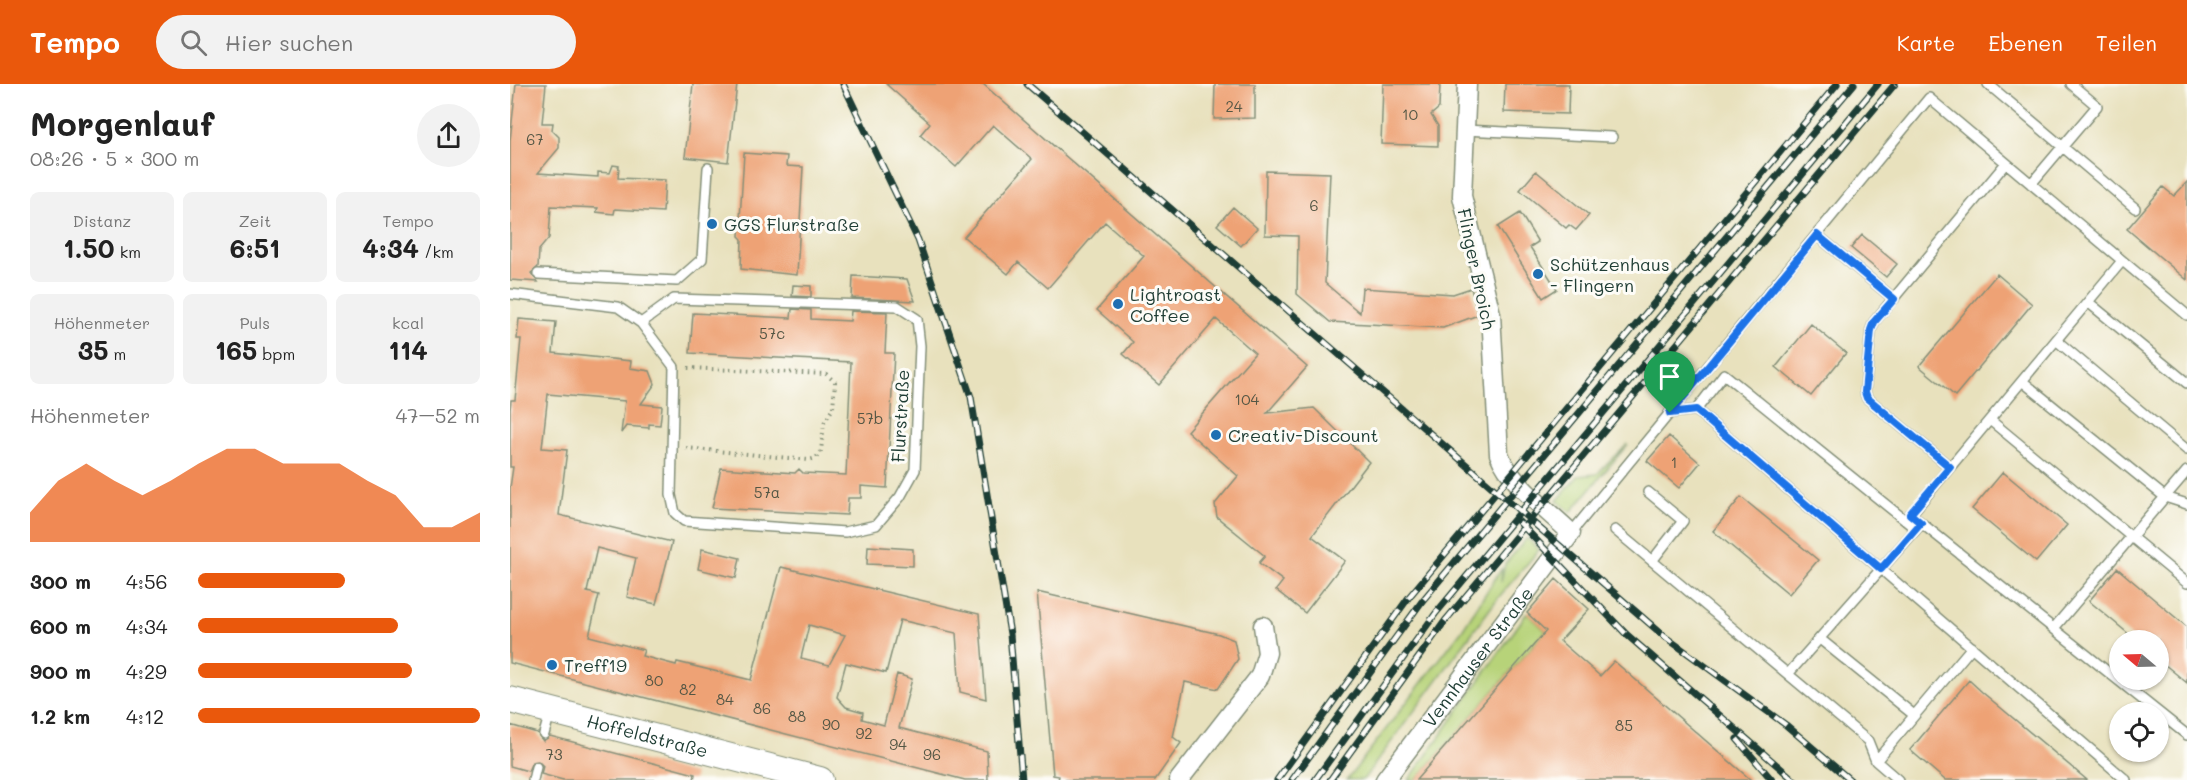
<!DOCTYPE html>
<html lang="de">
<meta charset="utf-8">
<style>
body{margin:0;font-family:Mali,sans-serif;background:#f2f2f2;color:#222;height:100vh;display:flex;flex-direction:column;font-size:22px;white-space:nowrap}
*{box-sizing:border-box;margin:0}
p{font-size:20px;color:#767676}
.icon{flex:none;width:33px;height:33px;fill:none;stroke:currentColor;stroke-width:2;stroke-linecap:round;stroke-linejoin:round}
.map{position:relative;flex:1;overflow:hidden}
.drawer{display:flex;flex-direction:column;background:#fff;width:510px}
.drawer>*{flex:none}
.needle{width:39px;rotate:289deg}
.controls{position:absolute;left:1599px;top:546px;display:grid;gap:12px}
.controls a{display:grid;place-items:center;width:60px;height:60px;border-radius:50%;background:#fff;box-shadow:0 2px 4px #0004;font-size:30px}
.pin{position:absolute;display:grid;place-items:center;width:51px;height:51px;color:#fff;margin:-62px -26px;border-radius:50% 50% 50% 0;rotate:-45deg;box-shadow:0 0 6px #0007}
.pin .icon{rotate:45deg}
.round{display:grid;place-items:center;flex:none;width:63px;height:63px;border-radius:32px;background:#f2f2f2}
.head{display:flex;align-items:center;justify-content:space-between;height:102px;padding:0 30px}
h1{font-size:33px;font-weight:800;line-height:45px}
.metrics{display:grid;grid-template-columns:repeat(3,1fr);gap:9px;height:102px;padding:6px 30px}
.metrics div{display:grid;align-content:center;border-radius:9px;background:#f2f2f2;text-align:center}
.metrics b{font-size:26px;font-weight:800}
.metrics small{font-size:16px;font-weight:400}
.metrics p{font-size:16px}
.chart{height:168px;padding:12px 30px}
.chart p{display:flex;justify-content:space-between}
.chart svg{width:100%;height:108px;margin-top:6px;fill:#ea580c;opacity:.7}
ul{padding:0 30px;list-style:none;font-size:20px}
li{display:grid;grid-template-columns:96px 72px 1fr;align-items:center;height:45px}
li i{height:15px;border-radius:8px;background:#ea580c}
header{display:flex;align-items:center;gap:36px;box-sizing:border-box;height:84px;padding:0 30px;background:#ea580c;color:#fff}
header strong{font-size:28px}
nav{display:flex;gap:33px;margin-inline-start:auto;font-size:21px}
.search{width:420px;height:54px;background:#f2f2f2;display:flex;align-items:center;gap:15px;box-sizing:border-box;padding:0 21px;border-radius:33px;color:#767676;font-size:22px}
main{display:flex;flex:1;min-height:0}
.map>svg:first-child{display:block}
.green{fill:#b7d379;stroke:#6b8856;stroke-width:1.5}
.building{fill:#eea274;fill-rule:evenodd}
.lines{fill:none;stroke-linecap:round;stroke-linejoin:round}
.lane-casing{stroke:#848f78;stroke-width:12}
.street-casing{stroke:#848f78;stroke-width:21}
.secondary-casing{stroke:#848f78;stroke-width:28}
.path{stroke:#848f78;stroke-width:4;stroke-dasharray:1.5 4.5;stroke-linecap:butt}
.lane{stroke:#fff;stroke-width:9}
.street{stroke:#fff;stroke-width:18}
.secondary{stroke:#fff;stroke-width:26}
.rail-casing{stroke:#1f3d34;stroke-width:7}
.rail{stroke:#fdfcf7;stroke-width:4.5;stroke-dasharray:14;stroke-linecap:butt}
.route-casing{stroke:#fff;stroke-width:12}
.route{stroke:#1a73e8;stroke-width:8}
.poi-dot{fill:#1f6fb2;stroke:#fdfcf7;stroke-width:2}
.labels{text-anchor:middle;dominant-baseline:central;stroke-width:6;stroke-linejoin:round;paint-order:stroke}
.number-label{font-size:15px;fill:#535644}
.poi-label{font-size:18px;fill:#1f3d34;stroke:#fdfcf7;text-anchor:start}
.street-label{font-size:18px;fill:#1f3d34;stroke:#fdfcf7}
</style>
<header>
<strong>Tempo</strong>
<div class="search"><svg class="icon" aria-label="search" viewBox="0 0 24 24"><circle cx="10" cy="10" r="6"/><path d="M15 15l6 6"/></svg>Hier suchen</div>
<nav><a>Karte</a><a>Ebenen</a><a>Teilen</a></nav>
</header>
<main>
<section class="drawer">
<div class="head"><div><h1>Morgenlauf</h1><p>08:26 · 5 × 300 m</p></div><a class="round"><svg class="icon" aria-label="share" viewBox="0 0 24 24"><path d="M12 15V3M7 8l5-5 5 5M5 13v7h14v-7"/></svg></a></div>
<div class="metrics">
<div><p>Distanz</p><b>1.50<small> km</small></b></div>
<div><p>Zeit</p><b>6:51</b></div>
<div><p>Tempo</p><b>4:34<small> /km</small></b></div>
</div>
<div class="metrics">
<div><p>Höhenmeter</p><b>35<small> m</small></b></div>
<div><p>Puls</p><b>165<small> bpm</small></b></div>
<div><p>kcal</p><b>114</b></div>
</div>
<div class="chart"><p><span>Höhenmeter</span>47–52 m</p>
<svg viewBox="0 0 160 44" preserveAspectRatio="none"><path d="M0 44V32L10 19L20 12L30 19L40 25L50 19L60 12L70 6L80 6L90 12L100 12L110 12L120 19L130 25L140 38L150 38L160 32V44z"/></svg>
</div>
<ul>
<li><b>300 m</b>4:56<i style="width:52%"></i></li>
<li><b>600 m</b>4:34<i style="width:71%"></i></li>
<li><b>900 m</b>4:29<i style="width:76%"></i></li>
<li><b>1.2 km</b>4:12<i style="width:100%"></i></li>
</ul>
</section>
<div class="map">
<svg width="1677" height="696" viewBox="0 0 1677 696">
<rect width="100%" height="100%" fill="#fdfcf7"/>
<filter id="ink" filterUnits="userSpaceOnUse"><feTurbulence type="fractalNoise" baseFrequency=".0167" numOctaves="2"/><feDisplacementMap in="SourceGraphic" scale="12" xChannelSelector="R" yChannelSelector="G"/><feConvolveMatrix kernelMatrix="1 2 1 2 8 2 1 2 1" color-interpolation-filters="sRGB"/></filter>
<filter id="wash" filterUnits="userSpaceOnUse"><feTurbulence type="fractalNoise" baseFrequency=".008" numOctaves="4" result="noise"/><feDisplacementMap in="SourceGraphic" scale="24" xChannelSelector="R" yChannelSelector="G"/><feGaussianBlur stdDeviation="1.35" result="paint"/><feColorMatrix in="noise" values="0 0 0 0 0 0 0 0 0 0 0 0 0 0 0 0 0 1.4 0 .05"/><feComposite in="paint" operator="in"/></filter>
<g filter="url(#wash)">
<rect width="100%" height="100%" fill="#e8e1bd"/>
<path class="green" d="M1118,360L1061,428L1047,417L1068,392L1087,390Z
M1017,454L1029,466L988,514L853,696H837L952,546L992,484L991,498L995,480Z
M1017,529L1036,547L906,696H899Z"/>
<g id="blocks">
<path class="building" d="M6,0H36L32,39H43L42,46L49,53V64L28,89L88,93V88L100,89L103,81L109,82L108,94L155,96L153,128L105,125L104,130L86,128L88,124L41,122L39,154L29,166L28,183L21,189L28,198L0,196V57Z
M183,0H227L218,78L175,73Z
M376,0H473L797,283L757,329L804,324L859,378L802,452L835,477L795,529L766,506L773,497L749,479L755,472L707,433L705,420L728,392L677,347L745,269L706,235L649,301L613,270L623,258L587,226L634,172L595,138L538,204L508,178L498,190L454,153L522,75L483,41L446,83L410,51L420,39Z
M705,0H745V34L704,35Z
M873,0H930L929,24L921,31L928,42V62L871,60Z
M995,0H1059L1058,30L994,28Z
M234,69L277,72L276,82L293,83L287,191L231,185L232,155L229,152Z
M756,87L820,89L815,199L850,229L852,204L943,210L961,204L968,231L933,244L820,238L787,210L788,152L755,151Z
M1026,87L1079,131L1066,146L1059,141L1056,144L1010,106Z
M1677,98V196L1617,145L1653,103L1664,112Z
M723,123L747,144L731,162L707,141Z
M1010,129L1028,158L1020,163L1047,205L1033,214L988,143Z
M1352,151L1387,180L1376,193L1341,164Z
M1487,190L1522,220L1445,312L1409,282Z
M343,192L397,195L405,217L342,214Z
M283,201L301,202V213L282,212Z
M282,225L301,226V235L340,237L341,227L377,228L375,269H384L377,404L351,402V414H338L337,431L202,424L211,384L285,389L289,385L293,389L336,391L341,278L180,269L183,229L281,234Z
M9,235L46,238L43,269L121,277L120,284L140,287L145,300L131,320L152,322L150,341L139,340V344L116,342L111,349L115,317L38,310L32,364L57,366L49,431L162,458L146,520L117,513L126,474L87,464L77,508L89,511L79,552L134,566L132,572L166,581L167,578L241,596L271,483L469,530L476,615L450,608L446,549L390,536L376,589L336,579L327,613L336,623L353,628L352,635L374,641L387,590L402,595L389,644L477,667L478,696H455L0,579V404L3,383H0V326L1,316H5L11,255H7ZM299,541L335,551L319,581L291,574Z
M1301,240L1336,269L1301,312L1266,283Z
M1159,352L1190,379L1169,404L1137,377Z
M1493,388L1557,441L1526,478L1462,425Z
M1231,413L1308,476L1279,510L1203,447Z
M358,462L403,465V482L357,480Z
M192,465L230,474L226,494L188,485Z
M1607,484L1677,543V599L1648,575V556H1626L1579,517Z
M1046,495L1079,525L1050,557L1090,592L1104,577L1241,696H906L1036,547L1017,529Z
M527,508L709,550L724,556L728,575L708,605L675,598L663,653L671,659L645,696H548L549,692L543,691Z
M1459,596L1472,608L1577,696H1435L1400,666Z
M0,641L27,649L33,657L40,652L185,690L184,696H53L31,690L33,682L28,677L22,678L18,687L0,682Z"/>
</g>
</g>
<g filter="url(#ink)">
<use href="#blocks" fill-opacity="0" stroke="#848f78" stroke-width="1.5"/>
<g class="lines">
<g class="lane-casing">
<path id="lane" d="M1478,0L1625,124
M953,46L1102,53
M1521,100L1587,22L1561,0
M1307,151L1384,215
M28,190L167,197L192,175L198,84
M0,210L108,223L131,239L164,283L161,411L165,429L174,437L335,448L366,441L390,413L405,386L410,262L407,235L387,222L164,215L131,239
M1578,218L1677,299
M1546,256L1677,366
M1512,297L1655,413L1677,420
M1186,326L1616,696
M1160,329L1186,326L1214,290L1406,445
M1480,336L1677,499
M1440,383L1357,314L1355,308L1361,246L1364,238L1496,79
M1138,408L1173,437L1142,477
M1400,430L1677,651
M1396,436L1612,177
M1105,446L1358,657L1366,677L1388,696
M1061,449L1419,14L1677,231
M1544,544L1677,387
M1310,555L1404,631
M1278,590L1410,441
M34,650L40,629
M1366,677L1462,563
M23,696L26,683"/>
</g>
<g class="street-casing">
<g id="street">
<path d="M669,696L750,592L757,569L753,542"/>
<path id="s1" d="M875,696L1061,449C1038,426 1001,401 989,370L981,230L952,112L957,0"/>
</g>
</g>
<g class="secondary-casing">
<g id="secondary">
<path id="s2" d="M0,616L310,696"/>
</g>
</g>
<path class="path" d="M176,364L299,376L306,374L311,367L314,339L323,324L325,298L316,290L177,284"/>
<use href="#lane" class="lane"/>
<use href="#street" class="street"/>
<use href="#secondary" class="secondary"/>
<g class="rail-casing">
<path id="rail" d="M333,0L408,156L461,313L500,550L512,696
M517,0L1154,552L1276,641L1340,696
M1009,438L1116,550L1284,696
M1227,655L1262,696
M767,696L899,513L1327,0
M782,696L913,516L1344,0
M805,696L926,529L1368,0
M820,696L935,537L1385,0"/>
</g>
<use href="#rail" class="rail"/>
</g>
</g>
<g class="lines" filter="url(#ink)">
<g class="route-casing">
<path id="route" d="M1307,151L1384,215L1364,238L1361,246L1355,308L1357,314L1440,383L1400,430L1411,439L1371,485L1186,326L1160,329Z"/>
</g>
<use href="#route" class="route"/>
</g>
<g class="poi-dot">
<circle cx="202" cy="140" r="6"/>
<circle cx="1028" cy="190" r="6"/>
<circle cx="608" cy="220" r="6"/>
<circle cx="706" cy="351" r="6"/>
<circle cx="42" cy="581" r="6"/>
</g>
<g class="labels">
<g class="number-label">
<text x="724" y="22">24</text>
<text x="900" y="30">10</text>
<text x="25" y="55">67</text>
<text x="804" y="121">6</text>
<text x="262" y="249">57c</text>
<text x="737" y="315">104</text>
<text x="360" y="334">57b</text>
<text x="1164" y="378">1</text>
<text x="257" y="408">57a</text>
<text x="144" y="596">80</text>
<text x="178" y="605">82</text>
<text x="215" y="615">84</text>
<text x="252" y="624">86</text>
<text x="287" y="632">88</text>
<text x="321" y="640">90</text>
<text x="1114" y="641">85</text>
<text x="354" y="649">92</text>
<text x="388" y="660">94</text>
<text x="44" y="670">73</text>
<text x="422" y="670">96</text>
</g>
<g class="poi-label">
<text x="214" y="140">GGS Flurstraße</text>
<text x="1040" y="180">Schützenhaus<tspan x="1040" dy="21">- Flingern</tspan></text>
<text x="620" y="210">Lightroast<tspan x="620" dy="21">Coffee</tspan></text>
<text x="718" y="351">Creativ-Discount</text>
<text x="54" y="581">Treff19</text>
</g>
<g class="street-label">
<text transform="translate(967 185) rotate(78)">Flinger Broich</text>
<text transform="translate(390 332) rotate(-87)">Flurstraße</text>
<text stroke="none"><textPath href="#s1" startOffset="154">Vennhauser Straße</textPath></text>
<text stroke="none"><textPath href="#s2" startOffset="142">Hoffeldstraße</textPath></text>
</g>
</g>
</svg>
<div class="controls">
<a><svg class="needle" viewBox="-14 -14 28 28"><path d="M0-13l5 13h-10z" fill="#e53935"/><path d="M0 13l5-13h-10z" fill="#767676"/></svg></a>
<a><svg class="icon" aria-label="locate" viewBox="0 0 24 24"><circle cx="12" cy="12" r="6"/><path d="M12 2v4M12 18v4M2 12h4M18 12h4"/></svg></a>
</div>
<div class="pin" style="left:1160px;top:329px;background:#1e9e55"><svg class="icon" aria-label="arrive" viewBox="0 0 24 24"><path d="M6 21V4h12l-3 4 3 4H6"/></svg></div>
</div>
</main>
